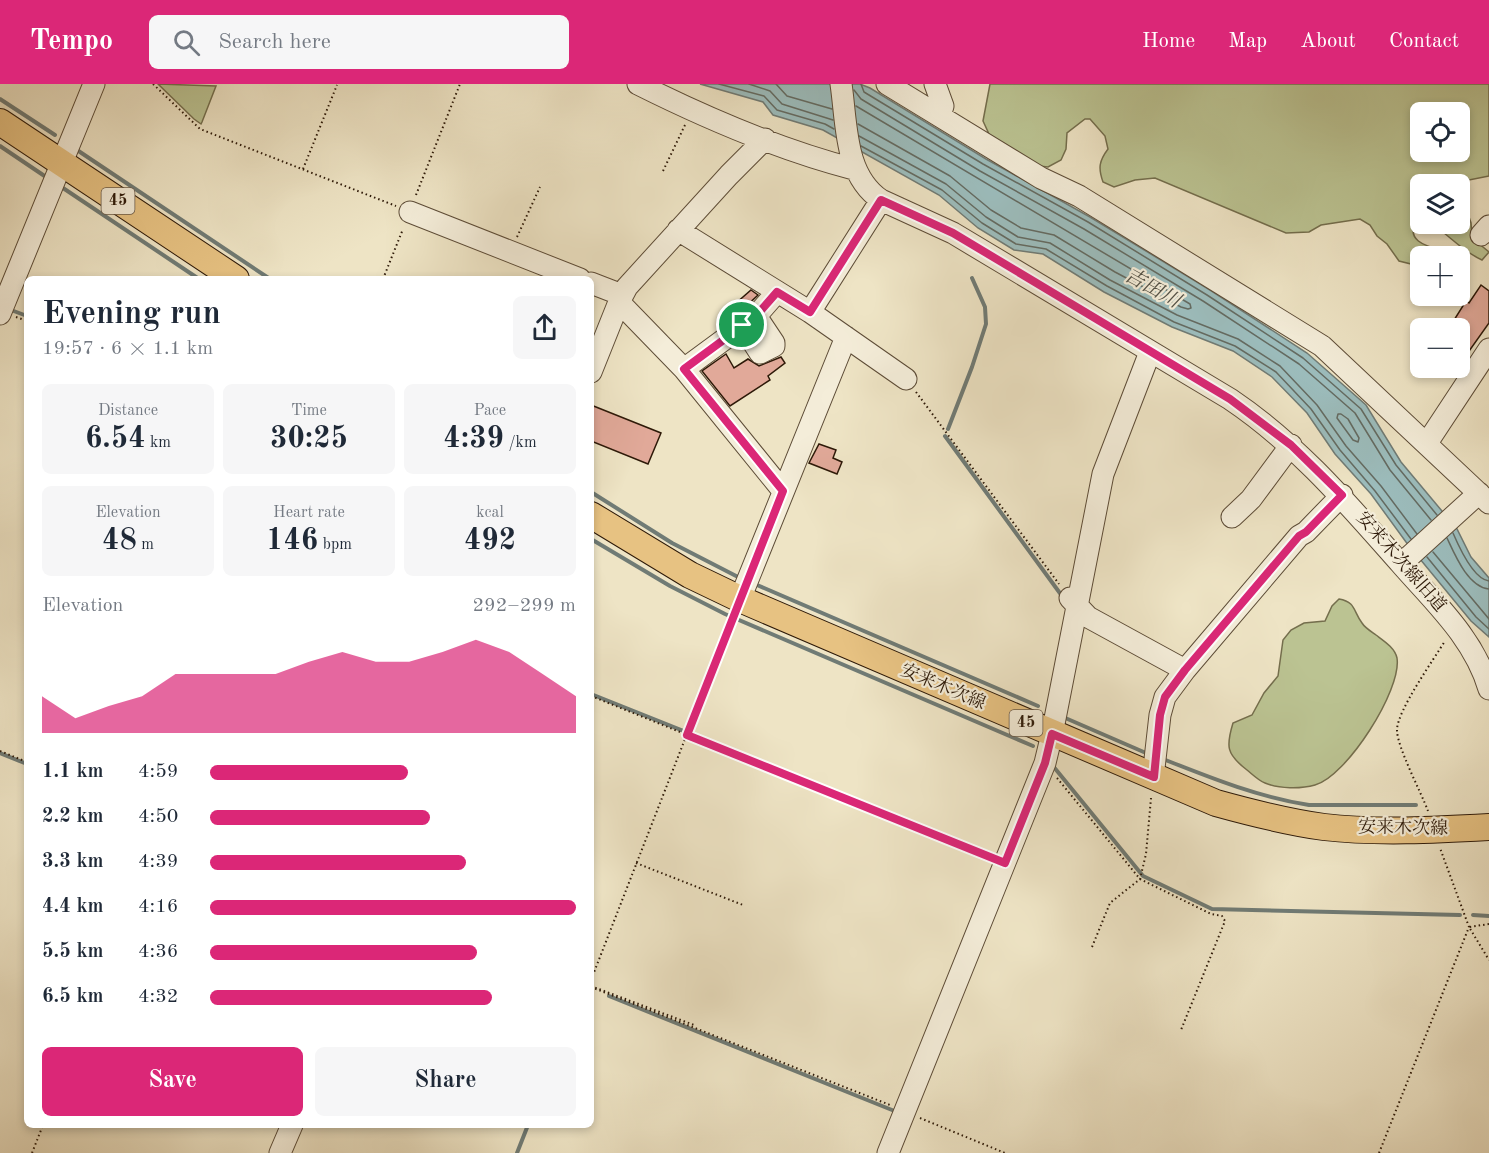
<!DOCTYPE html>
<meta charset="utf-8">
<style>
body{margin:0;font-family:"Old Standard TT","Noto Serif JP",serif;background:#f6f6f7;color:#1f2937;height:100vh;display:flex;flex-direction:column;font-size:22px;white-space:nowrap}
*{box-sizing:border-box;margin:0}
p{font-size:20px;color:#747a83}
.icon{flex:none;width:33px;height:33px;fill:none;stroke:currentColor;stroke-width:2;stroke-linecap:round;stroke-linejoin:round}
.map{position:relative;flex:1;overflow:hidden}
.panel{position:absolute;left:24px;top:192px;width:570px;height:852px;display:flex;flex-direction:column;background:#fff;border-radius:9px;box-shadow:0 3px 9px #0003}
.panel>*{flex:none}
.tools{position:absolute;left:1410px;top:18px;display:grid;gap:12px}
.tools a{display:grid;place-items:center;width:60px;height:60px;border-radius:9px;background:#fff;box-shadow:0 3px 9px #0003;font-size:30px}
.pin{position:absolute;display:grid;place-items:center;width:51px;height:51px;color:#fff;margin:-26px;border:3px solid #fff;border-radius:50%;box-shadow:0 2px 6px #0007}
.round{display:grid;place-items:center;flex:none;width:63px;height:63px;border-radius:9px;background:#f6f6f7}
.summary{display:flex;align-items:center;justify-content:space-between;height:102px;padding:0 18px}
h1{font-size:33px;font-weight:600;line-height:45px}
.metrics{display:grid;grid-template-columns:repeat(3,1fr);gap:9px;height:102px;padding:6px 18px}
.metrics div{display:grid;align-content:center;border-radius:9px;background:#f6f6f7;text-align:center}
.metrics b{font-size:30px;font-weight:600}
.metrics small{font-size:16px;font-weight:400}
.metrics p{font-size:16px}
.chart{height:168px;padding:12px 18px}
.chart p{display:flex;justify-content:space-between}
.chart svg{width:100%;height:108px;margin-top:6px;fill:#db2777;opacity:.7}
.cta{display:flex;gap:12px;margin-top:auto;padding:12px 18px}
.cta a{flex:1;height:69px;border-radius:9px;background:#db2777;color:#fff;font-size:24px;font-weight:600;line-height:69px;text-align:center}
.cta a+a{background:#f6f6f7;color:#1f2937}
ul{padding:0 18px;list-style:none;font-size:20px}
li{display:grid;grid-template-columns:96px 72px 1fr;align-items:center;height:45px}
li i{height:15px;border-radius:8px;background:#db2777}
header{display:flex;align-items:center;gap:36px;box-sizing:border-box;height:84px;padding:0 30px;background:#db2777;color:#fff}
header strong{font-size:28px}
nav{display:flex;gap:33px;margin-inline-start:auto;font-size:21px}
.search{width:420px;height:54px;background:#f6f6f7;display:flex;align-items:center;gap:15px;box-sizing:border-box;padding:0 21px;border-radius:9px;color:#747a83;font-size:22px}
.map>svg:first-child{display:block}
.green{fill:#bbc392;stroke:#746e4d;stroke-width:1.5;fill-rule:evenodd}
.water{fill:#9cbdbd;stroke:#707b75;stroke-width:1.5}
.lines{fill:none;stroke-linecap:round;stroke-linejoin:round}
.shore{stroke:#646b62;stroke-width:1.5}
.stream{stroke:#707b75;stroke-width:4}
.building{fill:#e1a999;stroke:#2d1908;stroke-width:1.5}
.minor-casing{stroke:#5d4c37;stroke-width:23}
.major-casing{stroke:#2d1908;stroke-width:28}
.path{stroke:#2d1908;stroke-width:2;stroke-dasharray:1.5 3;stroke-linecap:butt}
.minor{stroke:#f4edd9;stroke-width:21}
.major{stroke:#e7c282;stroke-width:26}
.route-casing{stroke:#fff;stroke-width:12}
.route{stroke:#db2777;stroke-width:8}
.labels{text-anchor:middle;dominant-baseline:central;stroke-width:4.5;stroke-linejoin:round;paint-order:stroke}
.shield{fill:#f4edd9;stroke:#695947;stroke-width:1.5}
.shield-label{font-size:16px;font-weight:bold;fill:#2d1908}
.street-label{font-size:18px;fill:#2d1908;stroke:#f4edd9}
.water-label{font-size:20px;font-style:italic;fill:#545247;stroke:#f4edd9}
</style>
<header>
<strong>Tempo</strong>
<div class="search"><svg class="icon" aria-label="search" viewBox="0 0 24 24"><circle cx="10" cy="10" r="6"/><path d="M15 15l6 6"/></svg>Search here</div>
<nav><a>Home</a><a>Map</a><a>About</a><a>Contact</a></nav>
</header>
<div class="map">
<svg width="1489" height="1069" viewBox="0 0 1489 1069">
<rect width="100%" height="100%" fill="#eee4c5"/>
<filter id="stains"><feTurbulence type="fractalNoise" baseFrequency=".00333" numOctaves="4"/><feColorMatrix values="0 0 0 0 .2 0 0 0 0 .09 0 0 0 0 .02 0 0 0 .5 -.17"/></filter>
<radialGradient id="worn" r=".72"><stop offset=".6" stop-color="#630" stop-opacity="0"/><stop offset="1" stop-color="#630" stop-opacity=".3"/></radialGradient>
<path class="green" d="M158,0L216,2L202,38L201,40L194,35Z
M990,0H1489V92L1459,98L1446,95L1441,100H1420V136L1417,135C1400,163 1442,164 1458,172H1420V182H1419L1399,177L1387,160L1377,152L1370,141L1360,135L1321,141L1309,148L1286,149L1155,94L1135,96L1114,103L1103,98C1098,84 1099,77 1108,65L1105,52L1090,35H1085L1067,49L1066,65L1061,76L1048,83L1029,81L989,50L983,37ZM1420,28H1460V68H1420Z
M1460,129L1468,130L1471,139L1472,154L1489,168L1482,176C1462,167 1450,152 1432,140H1460Z
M1339,515C1356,518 1353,527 1362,539C1365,544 1372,548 1376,551C1384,557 1395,564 1397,574C1402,606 1346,693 1315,701C1301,705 1279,705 1265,699C1259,697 1252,690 1247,686C1226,670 1226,662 1233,639L1252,631L1264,609L1278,592L1283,556L1291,546L1304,539L1325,537L1332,522Z"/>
<path class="water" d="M700,0H860L870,4L986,75L1090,133L1210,206L1307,269L1366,321L1401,378L1457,445L1471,473L1489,494V553L1471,537L1406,458L1371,410L1335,370L1307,329L1272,293L1233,267L1172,243L1104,208L1043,170L1014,166L978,144L939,111L823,46L773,31L763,18Z"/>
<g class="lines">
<path class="shore" d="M719,0L764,12L777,26L825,40L834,45
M749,0L770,7L782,20L833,36
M776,0L787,12L832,25
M861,0L864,8L983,80L1088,138L1207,211L1303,274L1361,325L1396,381L1437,431
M854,6L861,15L980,87L1084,145L1203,217L1299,280L1355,329L1390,386L1431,436
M856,22L1190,220L1191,224L1188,225L1181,223L1115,188L1054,151L1021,144L991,126L950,92L858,40
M859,52L946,100L986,133L1018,153L1050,159L1110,196L1177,231L1238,255L1280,282L1317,321L1346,362L1381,402L1417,450
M861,62L942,106L982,139L1016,160L1046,165L1107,202L1174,238L1235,262L1276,288L1311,325L1340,366L1375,407L1411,455
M1338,330H1341L1348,335L1359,354L1358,358L1353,356L1337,334Z
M1453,449C1459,463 1473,495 1489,497
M1447,454C1455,471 1468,503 1489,505
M1433,468L1489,535
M1427,473L1476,533L1489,545"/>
<path class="stream" d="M0,15L55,51
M0,62L49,95
M77,66L270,195
M60,102L199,195
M11,226L27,232
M948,345L972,283L986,240L985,223L972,194
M945,352L1062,512
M591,408L672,459L740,494
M591,455L670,502L725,530L1033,662
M757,501L1038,622
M591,610L999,773
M1063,633L1146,669
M0,669L27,680
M1163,675C1211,694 1258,713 1309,721H1416
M1053,682L1143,792L1212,825L1460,831
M1473,831L1489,832
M609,912L897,1028
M517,1069L528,1041"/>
</g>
<path class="building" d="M1481,201L1489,207V239L1467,270L1460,265V244H1449L1466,217L1469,219Z
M751,206L758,211L741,227L735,220Z
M726,270L734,284L748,275L759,282L781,273L785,279L768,292L770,296L730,322L702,287Z
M591,321L661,349L648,380L591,357Z
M819,360L836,366L833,374L842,378L837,390L809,379Z"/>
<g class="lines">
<g class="minor-casing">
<path id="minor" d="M638,0C706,34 780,66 854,85
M841,0C847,40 844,91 881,116L953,149L1230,315C1297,360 1347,419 1400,479C1434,518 1474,554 1489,605
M887,0L1041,94L1079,112L1322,262L1489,419
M935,0L943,22L940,32
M410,128L580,195
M678,146L810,228L906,295
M1481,151L1489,142
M591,199L622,211
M619,218L684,285L783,407
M810,228L881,116
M0,230L94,0
M742,241L760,269L774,262V259L756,232
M684,285L756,232L777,208
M591,288L619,218L627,203L729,91L765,55
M1427,359L1489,265
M1232,433L1251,415L1291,361
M1401,480L1479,409
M1070,514L1088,533L1185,586
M740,515L846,253
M1153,693L1160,631L1165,613L1185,586L1299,452L1306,448L1342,411
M280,1069L292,1041
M888,1069L1045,679L1052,650L1103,390L1150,268"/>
</g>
<g class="major-casing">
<path id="major" d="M0,38L236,195
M591,431L690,491L740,515L1216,719C1252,729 1287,738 1324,743C1375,749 1437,746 1489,743"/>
</g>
<path class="path" d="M153,0L200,45L396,122
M303,85L337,1
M663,87L685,41
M416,111L460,0
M517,153L540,103
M383,195L403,145
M16,233L27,237
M916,308L1059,500
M591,612L989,773
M0,667L27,678
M1057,694L1140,795L1211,830L1222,832L1225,837L1181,946
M1428,727C1421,708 1397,663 1397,646C1397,627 1434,575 1445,557
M636,779L743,821
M1489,840L1469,843L1489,876
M1092,863L1110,819L1140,795L1146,770L1151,714
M591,896L733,532
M591,902L694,941
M591,903L890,1021
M920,1034L1005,1069
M32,1069L43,1041
M1379,1069L1469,843L1440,764"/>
<use href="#minor" class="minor"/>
<use href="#major" class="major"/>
</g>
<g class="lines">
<g class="route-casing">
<path id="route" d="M881,116L953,149L1230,315L1291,361L1342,411L1306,448L1299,452L1185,586L1165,613L1160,631L1154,693L1052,650L1045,679L1005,779L687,651L783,407L684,285L756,232L777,208L810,228Z"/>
</g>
<use href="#route" class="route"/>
</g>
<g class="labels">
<g class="shield">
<rect x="101.5" y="104" width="33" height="26" rx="4.5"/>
<rect x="1009.5" y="626" width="33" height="26" rx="4.5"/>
</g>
<g class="shield-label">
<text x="118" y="117">45</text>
<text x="1026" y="639">45</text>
</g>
<g class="street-label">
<text transform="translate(1401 478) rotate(49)">安来木次線旧道</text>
<text transform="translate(943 603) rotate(23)">安来木次線</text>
<text transform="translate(1403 744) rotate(1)">安来木次線</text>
</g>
<g class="water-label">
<text transform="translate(1152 205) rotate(29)">吉田川</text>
</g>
</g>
<rect width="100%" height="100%" filter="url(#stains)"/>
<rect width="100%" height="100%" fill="url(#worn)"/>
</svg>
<div class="tools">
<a><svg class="icon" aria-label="locate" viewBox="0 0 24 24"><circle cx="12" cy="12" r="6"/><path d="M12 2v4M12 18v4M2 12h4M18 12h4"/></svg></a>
<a><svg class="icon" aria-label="layers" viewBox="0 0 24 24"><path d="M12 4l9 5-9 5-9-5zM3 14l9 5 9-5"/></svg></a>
<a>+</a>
<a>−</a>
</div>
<div class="pin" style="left:742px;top:241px;background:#1e9e55"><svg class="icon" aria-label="arrive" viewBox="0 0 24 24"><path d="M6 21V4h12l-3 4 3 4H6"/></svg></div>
<section class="panel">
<div class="summary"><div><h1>Evening run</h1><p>19:57 · 6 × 1.1 km</p></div><a class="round"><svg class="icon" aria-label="share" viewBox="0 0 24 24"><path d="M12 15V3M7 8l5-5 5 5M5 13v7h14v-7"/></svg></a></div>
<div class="metrics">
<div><p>Distance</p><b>6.54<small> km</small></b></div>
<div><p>Time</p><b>30:25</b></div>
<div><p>Pace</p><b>4:39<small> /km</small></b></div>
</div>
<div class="metrics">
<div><p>Elevation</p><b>48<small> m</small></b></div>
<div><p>Heart rate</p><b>146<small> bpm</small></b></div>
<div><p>kcal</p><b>492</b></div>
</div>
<div class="chart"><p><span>Elevation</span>292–299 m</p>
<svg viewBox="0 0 160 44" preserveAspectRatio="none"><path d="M0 44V29L10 38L20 33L30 29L40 20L50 20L60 20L70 20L80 15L90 11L100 15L110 15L120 11L130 6L140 11L150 20L160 29V44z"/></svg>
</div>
<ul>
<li><b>1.1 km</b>4:59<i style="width:54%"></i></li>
<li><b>2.2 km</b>4:50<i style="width:60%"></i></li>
<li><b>3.3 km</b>4:39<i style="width:70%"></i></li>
<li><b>4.4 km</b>4:16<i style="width:100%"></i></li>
<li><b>5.5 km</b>4:36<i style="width:73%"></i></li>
<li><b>6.5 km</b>4:32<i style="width:77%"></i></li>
</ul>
<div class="cta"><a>Save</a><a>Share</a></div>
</section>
</div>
